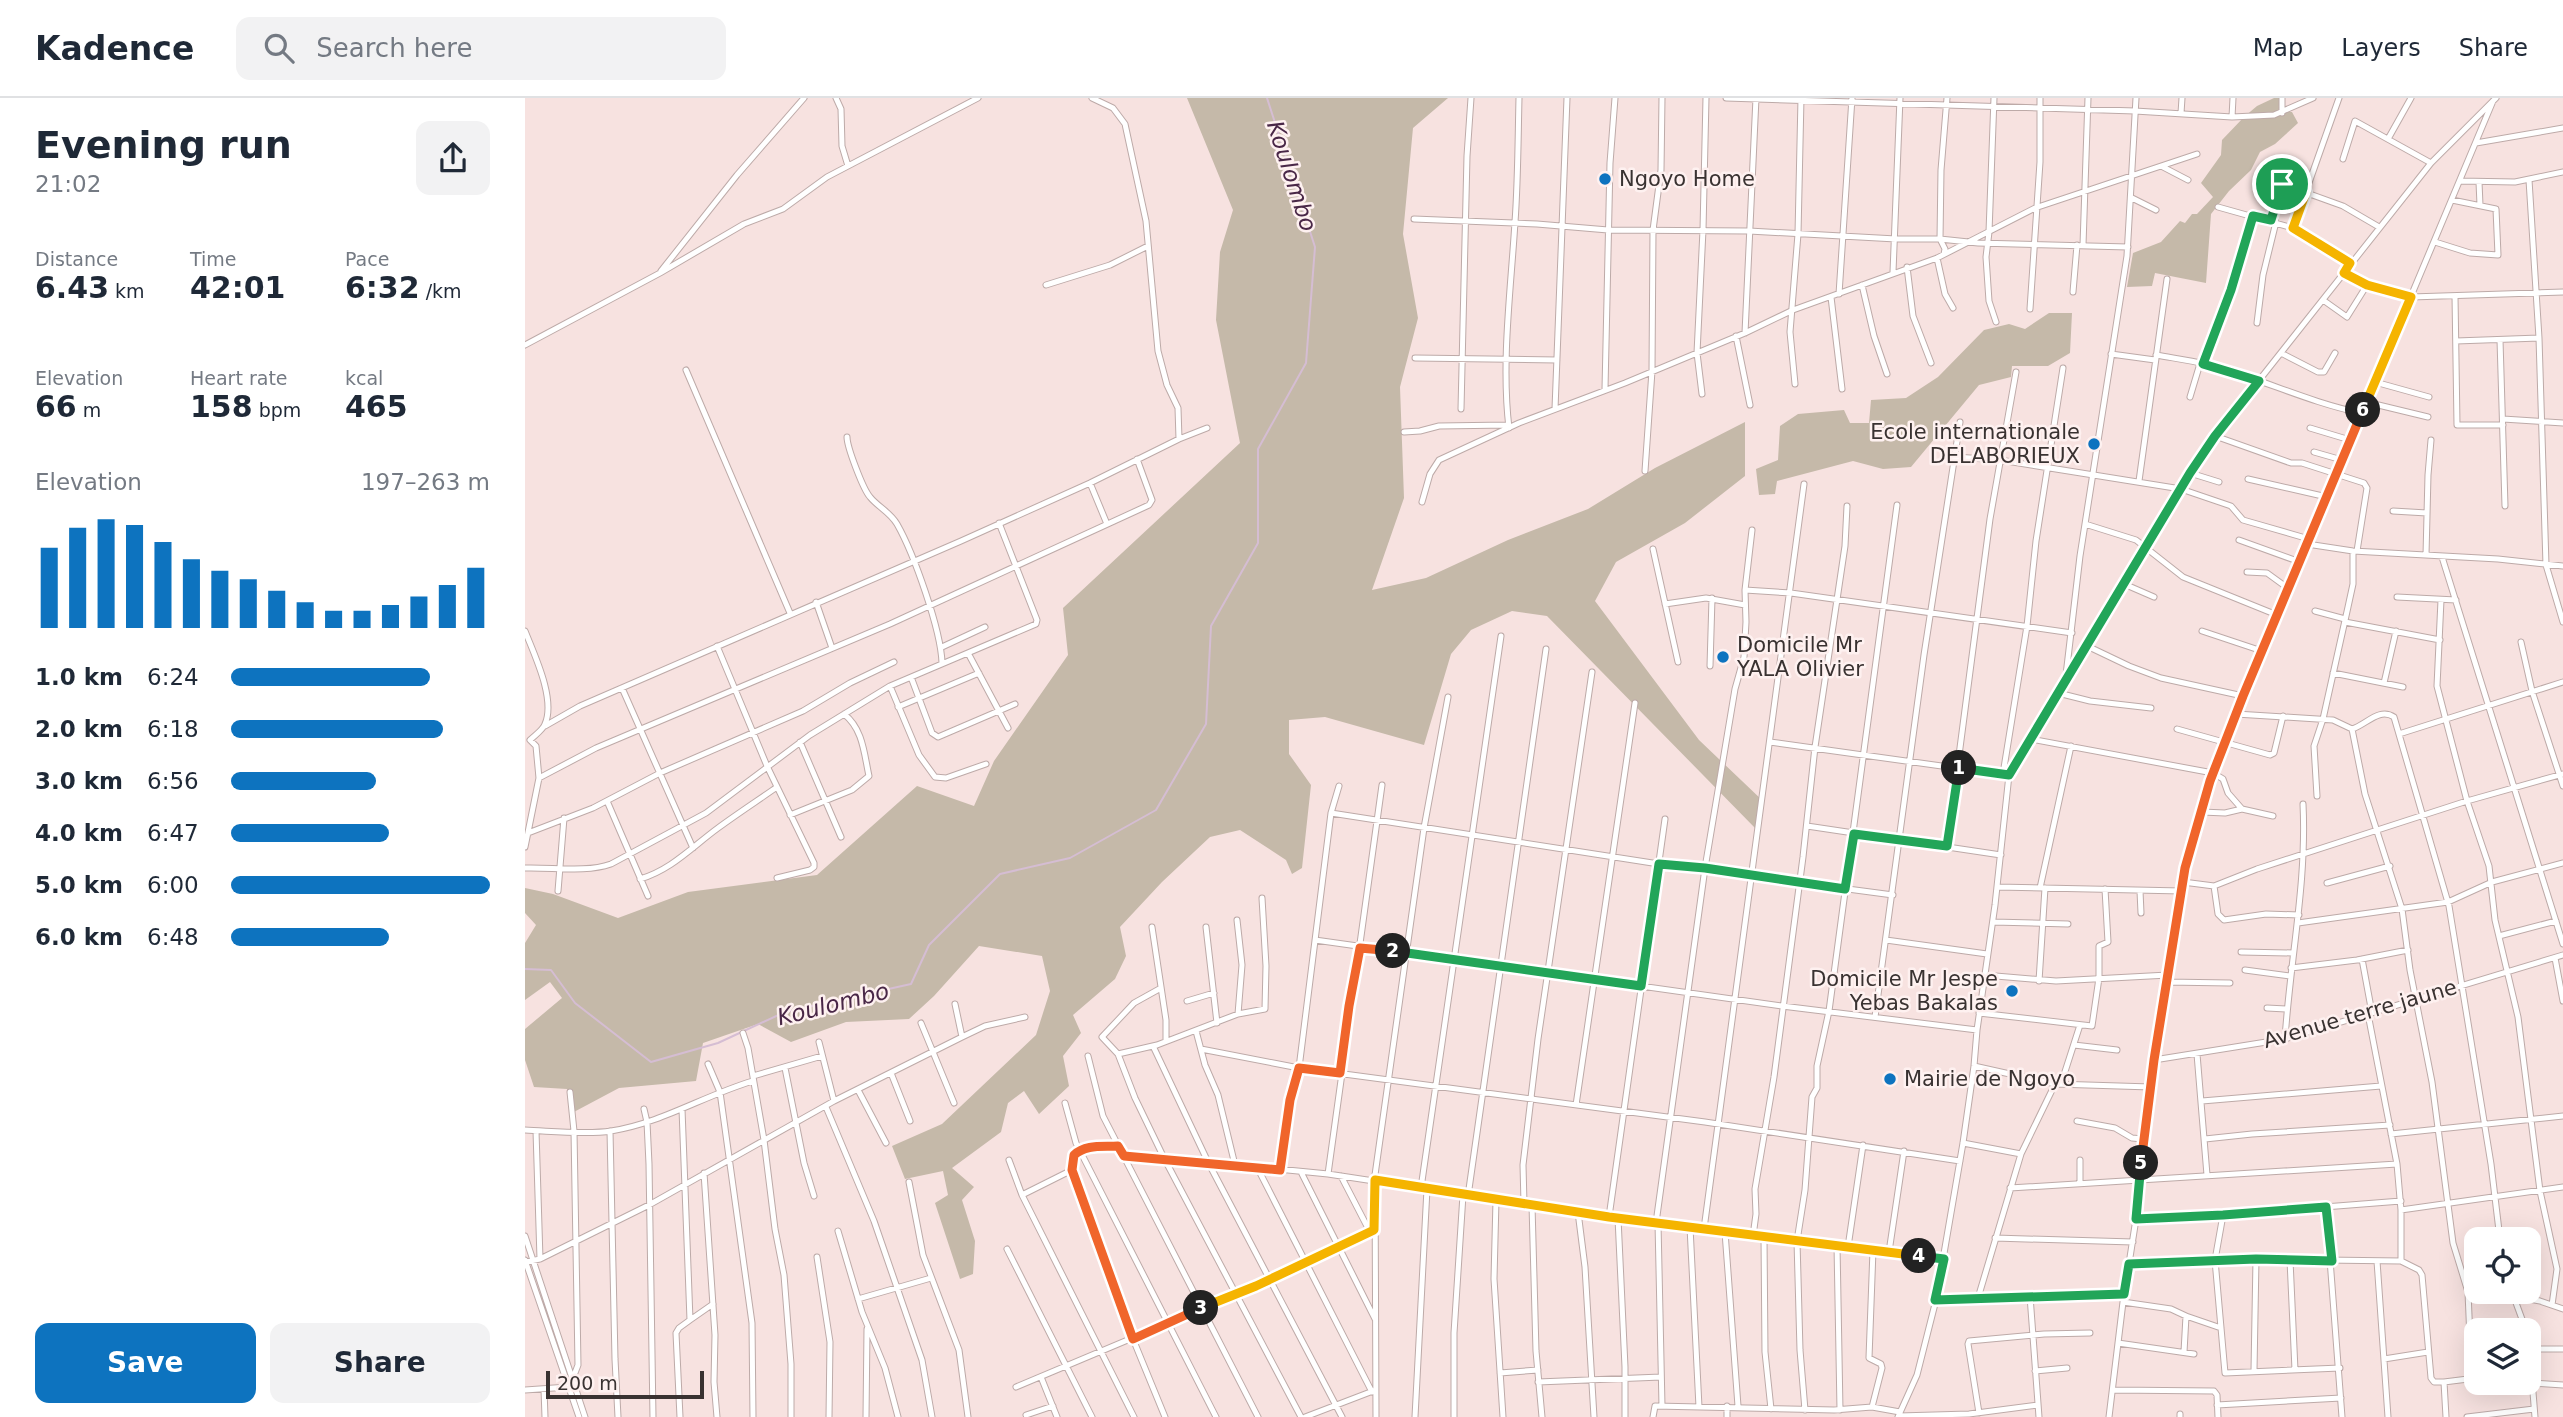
<!DOCTYPE html>
<meta charset="utf-8">
<style>
body{margin:0;font-family:"DejaVu Sans",sans-serif;background:#f2f2f3;color:#1f2937;height:100vh;display:flex;flex-direction:column;font-size:26px;white-space:nowrap}
*{box-sizing:border-box;margin:0}
p{font-size:23px;color:#747a83}
.icon{flex:none;width:38px;height:38px;fill:none;stroke:currentColor;stroke-width:2;stroke-linecap:round;stroke-linejoin:round}
.map{position:relative;flex:1;overflow:hidden}
.drawer{display:flex;flex-direction:column;background:#fff;width:525px}
.drawer>*{flex:none}
.buttons{position:absolute;left:1939px;top:1129px;display:grid;gap:14px}
.buttons a{display:grid;place-items:center;width:77px;height:77px;border-radius:14px;background:#fff;box-shadow:0 7px 28px #0002;font-size:35px}
.scale{position:absolute;left:21px;bottom:18px;width:158px;box-sizing:border-box;padding-left:7px;border:4px solid #393231;border-top:0;font-size:19px;line-height:24px;white-space:nowrap;color:#393231;-webkit-text-stroke:5px #fef1f0;paint-order:stroke}
.pin{position:absolute;display:grid;place-items:center;width:60px;height:60px;color:#fff;margin:-30px;border:4px solid #fff;border-radius:50%;box-shadow:0 2px 7px #0007}
.km{position:absolute;width:35px;height:35px;margin:-18px;border-radius:50%;background:#222;color:#fff;font-size:19px;line-height:35px;text-align:center}
.round{display:grid;place-items:center;flex:none;width:74px;height:74px;border-radius:14px;background:#f2f2f3}
.overview{display:flex;align-items:center;justify-content:space-between;height:119px;padding:0 35px}
h1{font-size:38px;font-weight:600;line-height:52px}
.stats{display:grid;grid-template-columns:repeat(3,1fr);gap:10px;height:119px;padding:7px 35px}
.stats div{display:grid;align-content:center}
.stats b{font-size:30px;font-weight:600}
.stats small{font-size:19px;font-weight:400}
.stats p{font-size:19px}
.chart{height:196px;padding:14px 35px}
.chart p{display:flex;justify-content:space-between}
.chart svg{width:100%;height:126px;margin-top:7px;stroke:#0d73bf;stroke-width:6}
.cta{display:flex;gap:14px;margin-top:auto;padding:14px 35px}
.cta a{flex:1;height:80px;border-radius:14px;background:#0d73bf;color:#fff;font-size:28px;font-weight:600;line-height:80px;text-align:center}
.cta a+a{background:#f2f2f3;color:#1f2937}
ul{padding:0 35px;list-style:none;font-size:23px}
li{display:grid;grid-template-columns:112px 84px 1fr;align-items:center;height:52px}
li i{height:18px;border-radius:9px;background:#0d73bf}
header{display:flex;align-items:center;gap:42px;box-sizing:border-box;height:98px;padding:0 35px;background:#fff;border-bottom:2px solid #e0e1e3}
header strong{font-size:33px}
nav{display:flex;gap:38px;margin-inline-start:auto;font-size:24px}
.search{width:490px;height:63px;background:#f2f2f3;display:flex;align-items:center;gap:18px;box-sizing:border-box;padding:0 24px;border-radius:14px;color:#747a83;font-size:26px}
main{display:flex;flex:1;min-height:0}
.map>svg:first-child{display:block}
.green{fill:#c5b9a9}
.lines{fill:none;stroke-linecap:round;stroke-linejoin:round}
.stream{stroke:#d5bdd3;stroke-width:2}
.minor-casing{stroke:#bdaaa8;stroke-width:7}
.minor{stroke:#fff;stroke-width:5}
.split-1-casing{stroke:#fff;stroke-width:14}
.split-2-casing{stroke:#fff;stroke-width:14}
.split-3-casing{stroke:#fff;stroke-width:14}
.split-4-casing{stroke:#fff;stroke-width:14}
.split-5-casing{stroke:#fff;stroke-width:14}
.split-6-casing{stroke:#fff;stroke-width:14}
.split-7-casing{stroke:#fff;stroke-width:14}
.split-1{stroke:#22a559;stroke-width:9}
.split-2{stroke:#22a559;stroke-width:9}
.split-3{stroke:#f0652b;stroke-width:9}
.split-4{stroke:#f5b400;stroke-width:9}
.split-5{stroke:#22a559;stroke-width:9}
.split-6{stroke:#f0652b;stroke-width:9}
.split-7{stroke:#f5b400;stroke-width:9}
.poi-dot{fill:#0d73bf;stroke:#fef1f0;stroke-width:2.5}
.labels{text-anchor:middle;dominant-baseline:central;stroke-width:5;stroke-linejoin:round;paint-order:stroke}
.poi-label{font-size:21px;fill:#393231;stroke:#fef1f0;text-anchor:start}
.street-label{font-size:21px;fill:#393231;stroke:#fef1f0}
.water-label{font-size:23px;font-style:italic;fill:#492747;stroke:#fef1f0}
</style>
<header>
<strong>Kadence</strong>
<div class="search"><svg class="icon" aria-label="search" viewBox="0 0 24 24"><circle cx="10" cy="10" r="6"/><path d="M15 15l6 6"/></svg>Search here</div>
<nav><a>Map</a><a>Layers</a><a>Share</a></nav>
</header>
<main>
<section class="drawer">
<div class="overview"><div><h1>Evening run</h1><p>21:02</p></div><a class="round"><svg class="icon" aria-label="share" viewBox="0 0 24 24"><path d="M12 15V3M7 8l5-5 5 5M5 13v7h14v-7"/></svg></a></div>
<div class="stats">
<div><p>Distance</p><b>6.43<small> km</small></b></div>
<div><p>Time</p><b>42:01</b></div>
<div><p>Pace</p><b>6:32<small> /km</small></b></div>
</div>
<div class="stats">
<div><p>Elevation</p><b>66<small> m</small></b></div>
<div><p>Heart rate</p><b>158<small> bpm</small></b></div>
<div><p>kcal</p><b>465</b></div>
</div>
<div class="chart"><p><span>Elevation</span>197–263 m</p>
<svg viewBox="0 0 160 44" preserveAspectRatio="none"><path d="M5 44V16M15 44V9M25 44V6M35 44V8M45 44V14M55 44V20M65 44V24M75 44V27M85 44V31M95 44V35M105 44V38M115 44V38M125 44V36M135 44V33M145 44V29M155 44V23"/></svg>
</div>
<ul>
<li><b>1.0 km</b>6:24<i style="width:77%"></i></li>
<li><b>2.0 km</b>6:18<i style="width:82%"></i></li>
<li><b>3.0 km</b>6:56<i style="width:56%"></i></li>
<li><b>4.0 km</b>6:47<i style="width:61%"></i></li>
<li><b>5.0 km</b>6:00<i style="width:100%"></i></li>
<li><b>6.0 km</b>6:48<i style="width:61%"></i></li>
</ul>
<div class="cta"><a>Save</a><a>Share</a></div>
</section>
<div class="map">
<svg width="2038" height="1319" viewBox="0 0 2038 1319">
<rect width="100%" height="100%" fill="#f7e2e0"/>
<path class="green" d="M662,0H923L888,30L878,136L893,220L875,289L879,400L847,492L901,480L983,442L1063,411L1130,370L1220,324V378L1160,425L1091,464L1070,503L1174,642L1238,703L1231,731L1022,518L987,513L946,532L926,556L899,647L800,619L764,622V656L786,687L777,770L767,776L761,762L715,732L685,739L637,784L595,829L601,858L590,881L548,917L556,935L538,958L544,988L514,1016L499,993L483,1005L476,1034L427,1070L449,1089L437,1102L450,1143L448,1176L435,1181L410,1105L423,1097L418,1073L380,1081L367,1048L417,1026L511,937L525,893L517,858L454,848L409,898L384,921L321,924L266,944L233,926L178,945L171,983L94,990L47,1015L42,991L9,989L0,962V931L37,900L25,884L0,902V845L11,827L0,815V790L28,796L93,820L163,794L292,777L392,688L449,708L469,663L543,557L538,510L715,345L691,222L695,154L708,112Z
M1749,0H1755L1759,14H1767L1773,25L1750,46L1735,54L1726,72L1704,93L1686,116L1681,185L1630,175L1627,188L1602,189L1608,155L1636,144L1655,123L1660,125L1667,116H1672L1688,99L1676,85L1696,57L1697,42L1719,19L1732,8Z
M1524,215H1547L1545,255L1523,268H1487L1486,279L1454,287L1386,369L1358,371L1328,363L1252,383L1250,396L1234,397L1231,371L1253,362L1255,328L1273,316L1319,312L1325,325H1344L1346,302L1381,300L1413,279L1459,232L1484,226L1500,231Z"/>
<g class="lines">
<path class="stream" d="M0,871L26,872L50,905L126,964L193,945L260,914L386,886L404,847L475,776L545,760L631,712L681,626L686,528L733,445V351L781,265L790,149L742,0"/>
<g class="minor-casing">
<path id="minor" d="M311,0L316,11L317,48L323,68
M567,0L588,10L600,26L621,123L633,253L642,287L653,310L654,341
M1201,0L1610,13L1707,19L1749,17L1788,0
M1469,0L1464,134L1461,159L1464,203L1471,224
M1656,15L1657,0
M1757,15V0
M1707,19L1708,0
M1863,41L1886,0
M1951,45L2038,30
M1818,61L1830,23L1906,65
M1638,69L1663,82
M2004,82L2014,240L2021,467L2038,524
M1935,83L1990,84L2038,74
M1954,84L1955,107
M1757,86L1818,108L1854,129
M1607,100L1631,112
M1693,109L1768,130L1825,165
M889,121L1012,126L1083,132L1224,133L1371,141H1415L1453,145L1603,149
M1746,122L1764,67
M1768,130L1814,0
M1910,144L1945,155L1973,157L1971,111L1927,102
M1558,147L1563,0
M1419,156L1420,151L1415,141L1416,72L1422,0
M1412,160L1420,196L1428,210
M1382,169L1388,218L1406,265
M136,173L212,77L279,0
M1368,174L1375,0
M1819,175L1842,187L1886,199L2038,194
M521,187L585,167L623,148
M1337,187L1349,238L1362,276
M1548,194L1552,147
M1314,196L1327,0
M1930,198L1932,327H1978
M1306,199L1317,291
M1798,202L1822,219L1842,187
M1505,211L1515,64V0
M1732,225L1738,177L1751,124
M1220,235L1231,0
M1211,238L1225,307
M1975,242L1980,408
M1931,243L2014,240
M0,247L135,175L219,126L258,111L302,79L453,0
M1756,255L1793,274H1799L1810,255
M1586,256L1630,262
M1631,257C1647,260 1664,262 1680,266C1733,279 1782,304 1836,315
M890,260L1032,262
M161,272L265,515
M1850,284L1904,299
M1270,286L1265,234L1273,136L1276,0
M1080,291L1085,65L1090,0
M1177,296L1172,255L1178,132L1181,0
M1665,299L1674,269L1678,266L1706,193L1729,118
M1841,304L1903,319
M936,311L942,58L946,0
M1030,311L1042,0
M1978,321L2038,325
M984,330C976,264 986,190 990,124C993,83 993,41 994,0
M1785,330L1825,342
M879,334L895,333L914,328L983,327
M1690,338L1766,365H1777L1839,385L1842,390L1832,453
M322,339C322,349 338,391 345,399C353,409 365,414 372,426C389,456 416,532 417,565
M1789,354L1817,362
M1430,359L1475,362L1656,391L1706,408L1718,422L1784,441
M1120,373L1127,273L1128,132L1136,72L1137,0
M1665,375L1694,384
M1723,381L1802,399
M1614,383L1642,181
M565,385L582,426
M897,404L905,376L914,362L994,325L1100,285L1220,235L1268,212L1412,160L1510,110L1672,56
M1868,413L1902,415
M1560,426L1611,442L1658,479L1752,517
M1714,442L1775,464
M1782,446L1828,453L1973,461L2038,468
M1128,451L1153,564
M1901,457L1903,377L1906,342
M1917,459L2038,846
M1722,474L1742,475L1764,491
M1599,486L1629,499
M1220,492L1266,495L1547,535
M1872,499L1931,502
M1916,502L1912,588L1942,703L1964,768L1970,822L1993,919L2015,1093L2032,1171L2027,1207
M291,504L307,550
M1140,506L1181,500L1220,507
M1790,513L1820,521
M1820,524L1915,542
M0,533C9,556 31,601 20,626C18,632 10,637 5,642
M1677,533L1737,553
M1996,544L2007,593L2038,688
M1560,547L1604,568L1636,580L1718,598
M192,548L242,668L289,765V769L285,772L252,780
M417,549L460,529
M443,555L483,630
M1185,568L1187,500
M1808,575L1878,589
M1541,577L1555,458L1602,158L1611,0
M386,579L407,635L413,639L490,606
M1859,585L1871,533
M365,588L394,657L410,679L421,680L461,666
M97,590L168,750
M1533,595L1565,603L1626,610
M373,609L454,575
M1711,616L1808,622L1827,631C1841,627 1854,609 1869,619L1924,808L1966,1066L1975,1141
M20,628L55,608L436,443L565,385L654,341L682,330
M1652,631L1745,657L1749,655L1758,618
M1827,631L1840,696L1877,811L1885,872L1907,984L1928,1145L1943,1194L1945,1241L1951,1244
M1874,636L2038,584
M1506,641L1688,675L1698,681L1703,695L1717,711
M275,644L316,739
M1245,644L1481,677
M1478,676L1502,528L1511,443L1538,270
M14,680L71,650L365,526L624,407L627,402L612,361
M1792,698L1789,648L1798,621L1823,509L1828,486V453
M82,703L123,798
M1677,714L1700,715L1717,711L1748,718
M806,715L1134,766L1368,797
M265,717L327,692L344,678C339,655 338,631 319,616
M1282,728L1476,757
M3,735L68,710L135,675L278,613L325,585L369,564
M0,749L14,680L11,648L5,642
M1422,749L1465,421L1491,274
M0,770C28,769 60,775 86,766L181,715L285,637L365,588L511,526L512,522L474,425
M115,781C146,772 167,749 193,730C212,716 232,703 252,689
M1658,784L1689,788L1732,771L1942,703L2038,676
M1802,785L1865,768
M1689,788L1693,816L1699,822L1741,816L1774,817
M1472,789L1657,793
M1515,790L1546,648
M33,793L39,720
M1615,793L1616,815
M712,822L717,867L713,916
M1468,824L1543,826
M1773,825L1923,804L1967,784L2038,765
M627,829L641,922V943
M681,829L692,925
M1974,838L2031,823
M790,842L1257,908L1452,932
M1361,842L1462,856
M1716,854L1768,855
M2030,860L2038,903
M1837,861L1847,915
M1766,870L1832,862L1883,852
M1720,872L1765,878
M1459,877L1531,883L1643,877
M1514,883L1520,790
M1642,884L1705,885
M636,890L609,905L577,939L593,956L632,947L713,916L740,911L741,868L737,800
M662,903L689,895
M430,906L437,939
M1742,910L1761,911
M1454,915L1567,928L1574,880V848L1583,844L1580,791
M1843,916L1872,1066L1876,1112V1163L1894,1172L1897,1177L1906,1280L1909,1284H1919L1921,1319
M1350,919L1399,557L1435,324
M396,925L429,1005
M671,933L680,967L693,997L710,1067
M218,935L223,950L239,1042L250,1131L259,1177L266,1266V1319
M1760,941C1765,862 1782,785 1778,706
M294,944L309,1003
M1549,947L1592,952
M628,948L683,1064L817,1319
M676,951L774,970L1180,1024L1435,1063
M593,956L610,1000L639,1060L776,1319
M1672,956L1682,1077
M563,958L578,1018L733,1319
M1629,962L1760,941L2038,857
M183,966L195,994L227,1225L228,1319
M1449,968L1530,986
M260,970L279,1065L289,1098
M366,975L385,1023
M228,978L297,958
M1536,986L1555,927
M333,992L361,1045
M45,994L49,1033L53,1267L48,1280
M1677,1003L1856,988
M540,1005L551,1045L691,1319
M1051,1007L1110,605
M301,1009L349,1123L397,1262L407,1319
M119,1011L122,1024L124,1066L128,1319
M1552,1023L1590,1030L1607,1040L1618,1041
M0,1032C26,1033 61,1037 86,1033C137,1025 180,997 228,983
M11,1033L15,1161
M85,1033L90,1261L93,1319
M1866,1036L2038,1018
M1680,1041L1727,1036L1865,1027
M1438,1045L1496,1056
M593,1048C568,1050 551,1041 547,1072L608,1241L640,1319
M599,1058L615,1061L639,1060L803,1076L1084,1119L1419,1161
M484,1062L497,1097L609,1319
M1555,1062V1084
M732,1069L847,1294
M755,1072L765,1002L774,970L806,715L814,688
M776,1074L850,1221
M179,1075L190,1237L189,1284L192,1319
M803,1076L857,687
M816,1078L845,1134
M384,1084L398,1157L434,1252L443,1319
M896,1090L976,538
M1485,1090L1872,1066
M497,1097L547,1072
M943,1098L1021,551
M971,1102L969,1181L978,1319
M999,1106L998,1067L1013,941L1067,574
M1007,1107L1011,1253L1017,1319
M1801,1109L1817,1319
M1876,1112L2038,1089
M1053,1114L1060,1169L1069,1319
M1698,1117L1690,1162L1700,1275L1815,1270
M1084,1119L1140,721
M1093,1120L1100,1269V1319
M1611,1121L1698,1117L1876,1103
M1131,1125L1180,770L1210,591L1219,559L1221,524L1220,492L1227,432
M1133,1125L1137,1308
M1165,1129L1174,1309
M1179,1131L1279,386
M313,1133L337,1214L360,1270L373,1319
M1200,1134L1213,1308
M0,1138L60,1319
M1228,1138L1231,1116L1230,1091L1249,979L1278,759L1290,649L1320,448L1322,408
M1239,1139L1240,1254L1246,1311
M1470,1140L1608,1144
M1312,1147L1315,1312
M1323,1149L1338,1047
M482,1151L567,1319
M1364,1154L1379,1053
M292,1159L305,1244L304,1319
M0,1162L54,1319
M1765,1162L1770,1272
M1852,1163L1863,1319
M0,1164L15,1161L124,1107L309,1003L437,939L460,928L500,919
M1604,1166L1731,1161L1876,1163
M1987,1194L2001,1232
M1505,1198L1514,1319
M1988,1198L2015,1203L2038,1211
M1453,1200L1599,1196
M333,1201L406,1180
M1411,1202L1453,1200L1496,1056L1530,986L1626,989
M1598,1204L1646,1211L1661,1218
M165,1222L188,1206
M1593,1245L1669,1256
M2004,1245L2010,1319
M2005,1251H2038
M1659,1254L1661,1218L1696,1230
M1859,1261L1903,1254
M1510,1273L1542,1270
M1729,1273L1731,1161
M975,1275L1013,1272
M516,1279L532,1319
M1013,1284L1136,1279
M1919,1284L1951,1280
M2007,1285L2038,1287
M491,1289L731,1188L849,1132
M19,1291L20,1319
M0,1292L43,1289
M1589,1292L1689,1293L1692,1297L1693,1319
M1692,1307L1816,1300
M1202,1308V1319
M1347,1309L1357,1270L1356,1266L1344,1260L1348,1152
M1280,1312L1275,1252L1272,1143L1280,1092L1287,999L1292,990V968L1304,913L1372,407
M1454,1315L1443,1246L1444,1243L1519,1236L1565,1235
M501,1317L528,1308
M1374,1318L1444,1316L1513,1307
M155,1319L151,1235L154,1230L165,1222L157,1011
M341,1319L342,1231
M780,1319L848,1293
M851,1319L850,1077L899,730L923,599
M890,1319L902,1091
M929,1319V1235L938,1097
M1128,1319L1130,1308L1309,1312L1347,1309L1375,1314
M1373,1319L1392,1277L1411,1202L1438,1045L1449,968L1452,932L1470,807L1484,677L1550,564L1665,375L1690,338L1906,65L1971,0
M1584,1319L1598,1204L1611,1121L1618,1041L1660,770L1685,683L1718,598L1968,3
M1655,1319V1316
M1942,1319L2009,1311"/>
</g>
<use href="#minor" class="minor"/>
</g>
<g class="lines">
<g class="split-1-casing">
<path id="split-1" d="M1434,670L1484,677L1665,375L1690,338L1734,283L1678,266L1706,192L1728,118L1746,122L1757,86"/>
</g>
<g class="split-2-casing">
<path id="split-2" d="M868,853L1116,888L1134,766L1180,770L1320,791L1329,736L1422,748L1434,670"/>
</g>
<g class="split-3-casing">
<path id="split-3" d="M676,1210L608,1241L547,1072L549,1057C561,1046 577,1049 593,1048L599,1058L755,1072L765,1002L774,970L815,975L824,908L835,850L868,853"/>
</g>
<g class="split-4-casing">
<path id="split-4" d="M676,1210L731,1188L849,1132L850,1082L1084,1119L1394,1158"/>
</g>
<g class="split-5-casing">
<path id="split-5" d="M1394,1158L1419,1161L1410,1202L1599,1196L1604,1166L1731,1161L1807,1163L1801,1109L1698,1117L1611,1121L1616,1065"/>
</g>
<g class="split-6-casing">
<path id="split-6" d="M1616,1065L1629,962L1660,770L1685,683L1718,598L1838,312"/>
</g>
<g class="split-7-casing">
<path id="split-7" d="M1757,86L1781,94L1768,130L1825,165L1819,175L1842,187L1886,199L1838,312"/>
</g>
<use href="#split-1" class="split-1"/>
<use href="#split-2" class="split-2"/>
<use href="#split-3" class="split-3"/>
<use href="#split-4" class="split-4"/>
<use href="#split-5" class="split-5"/>
<use href="#split-6" class="split-6"/>
<use href="#split-7" class="split-7"/>
</g>
<g class="poi-dot">
<circle cx="1080" cy="81" r="7"/>
<circle cx="1569" cy="346" r="7"/>
<circle cx="1198" cy="559" r="7"/>
<circle cx="1487" cy="893" r="7"/>
<circle cx="1365" cy="981" r="7"/>
</g>
<g class="labels">
<g class="poi-label">
<text x="1094" y="81">Ngoyo Home</text>
<text x="1555" y="334" text-anchor="end">Ecole internationale<tspan x="1555" dy="24">DELABORIEUX</tspan></text>
<text x="1212" y="547">Domicile Mr<tspan x="1212" dy="24">YALA Olivier</tspan></text>
<text x="1473" y="881" text-anchor="end">Domicile Mr Jespe<tspan x="1473" dy="24">Yebas Bakalas</tspan></text>
<text x="1379" y="981">Mairie de Ngoyo</text>
</g>
<g class="street-label">
<text transform="translate(1835 916) rotate(-16)">Avenue terre jaune</text>
</g>
<g class="water-label">
<text transform="translate(767 78) rotate(72)">Koulombo</text>
<text transform="translate(308 906) rotate(-14)">Koulombo</text>
</g>
</g>
</svg>
<div class="buttons">
<a><svg class="icon" aria-label="locate" viewBox="0 0 24 24"><circle cx="12" cy="12" r="6"/><path d="M12 2v4M12 18v4M2 12h4M18 12h4"/></svg></a>
<a><svg class="icon" aria-label="layers" viewBox="0 0 24 24"><path d="M12 4l9 5-9 5-9-5zM3 14l9 5 9-5"/></svg></a>
</div>
<div class="scale">200 m</div>
<div class="pin" style="left:1757px;top:86px;background:#1e9e55"><svg class="icon" aria-label="arrive" viewBox="0 0 24 24"><path d="M6 21V4h12l-3 4 3 4H6"/></svg></div>
<b class="km" style="left:1434px;top:670px">1</b>
<b class="km" style="left:868px;top:853px">2</b>
<b class="km" style="left:676px;top:1210px">3</b>
<b class="km" style="left:1394px;top:1158px">4</b>
<b class="km" style="left:1616px;top:1065px">5</b>
<b class="km" style="left:1838px;top:312px">6</b>
</div>
</main>
